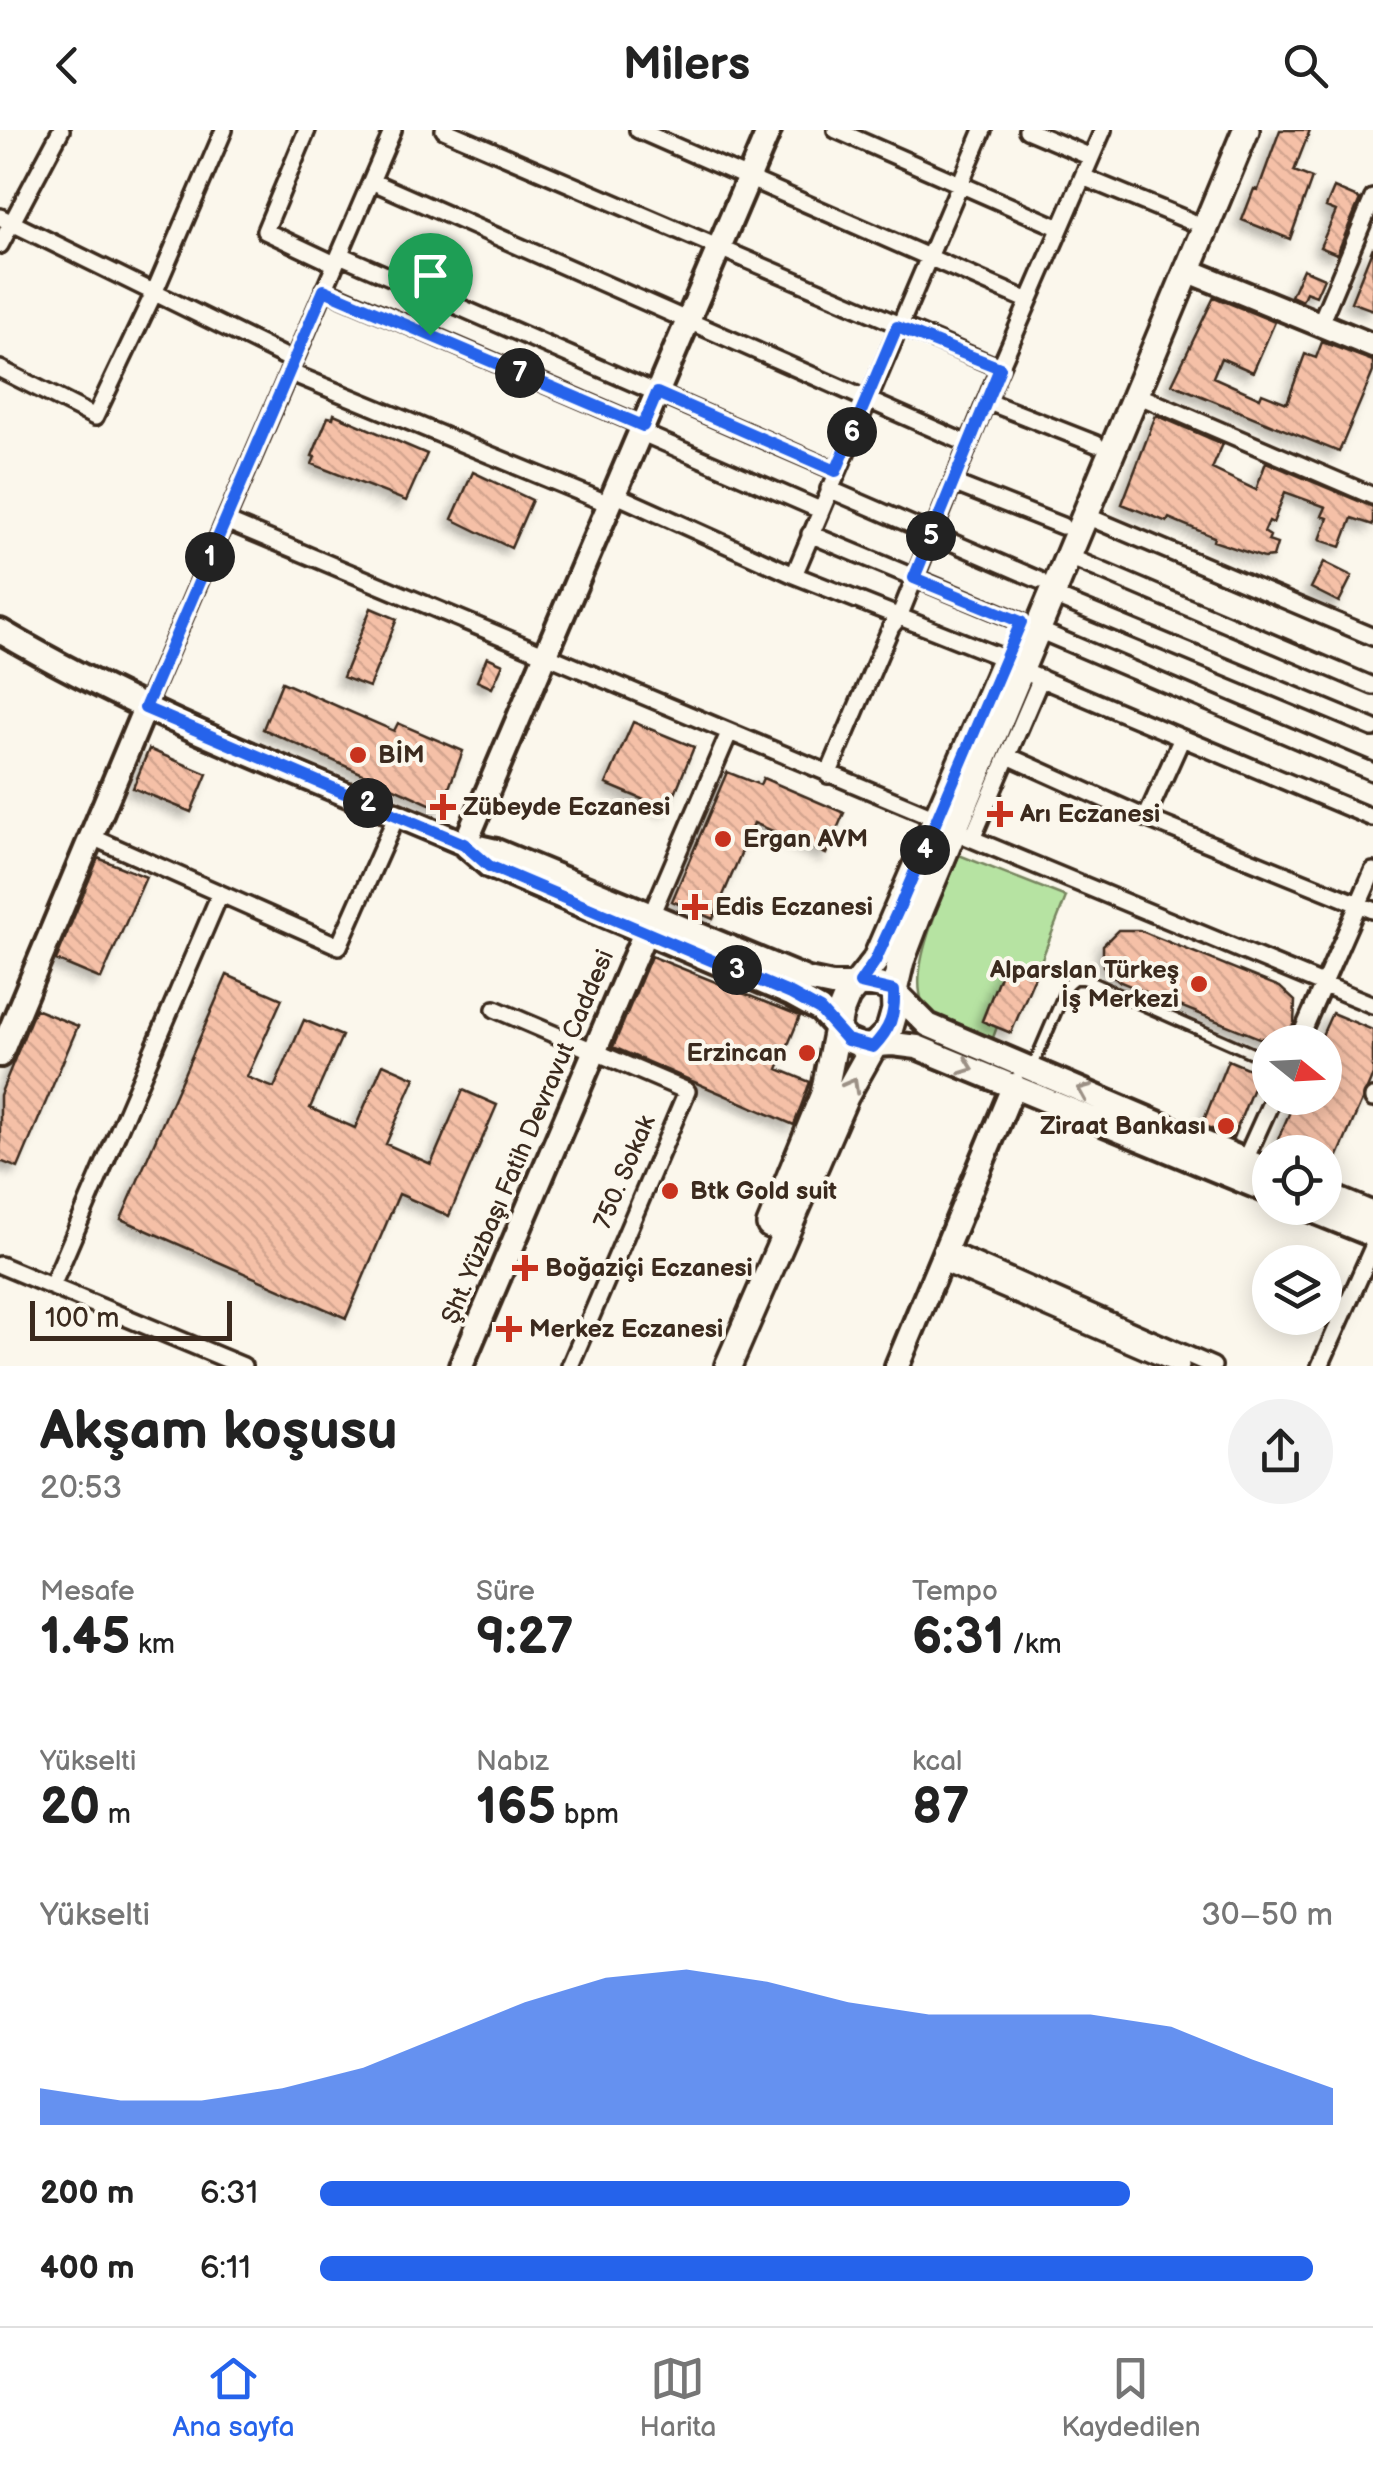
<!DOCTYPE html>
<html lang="tr">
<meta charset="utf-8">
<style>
body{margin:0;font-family:"Balsamiq Sans",sans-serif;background:#f2f2f2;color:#222;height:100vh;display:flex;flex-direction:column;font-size:38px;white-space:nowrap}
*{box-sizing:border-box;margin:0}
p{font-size:32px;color:#767676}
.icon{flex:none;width:55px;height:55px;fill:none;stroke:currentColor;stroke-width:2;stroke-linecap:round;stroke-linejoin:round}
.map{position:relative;height:1236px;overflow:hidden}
.drawer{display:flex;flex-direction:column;background:#fff;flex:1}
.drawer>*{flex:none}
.needle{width:65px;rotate:108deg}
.tools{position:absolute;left:1252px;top:895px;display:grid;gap:20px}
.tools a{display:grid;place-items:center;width:90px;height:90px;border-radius:50%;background:#fff;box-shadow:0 5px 25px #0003;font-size:50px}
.scale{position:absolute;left:30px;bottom:25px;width:202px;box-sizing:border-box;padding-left:10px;border:5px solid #3b2a1e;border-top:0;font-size:28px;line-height:35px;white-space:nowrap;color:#3b2a1e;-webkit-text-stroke:8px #fbf7ec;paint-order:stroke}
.pin{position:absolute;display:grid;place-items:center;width:85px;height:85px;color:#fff;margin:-102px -42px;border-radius:50% 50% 50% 0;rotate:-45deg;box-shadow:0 0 10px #0007}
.pin .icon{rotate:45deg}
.km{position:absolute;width:50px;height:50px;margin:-25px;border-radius:50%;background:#222;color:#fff;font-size:28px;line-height:50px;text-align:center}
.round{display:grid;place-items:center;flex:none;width:105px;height:105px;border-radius:52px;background:#f2f2f2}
.headline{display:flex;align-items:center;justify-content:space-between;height:170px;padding:0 40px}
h1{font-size:55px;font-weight:700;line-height:75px}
.figures{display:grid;grid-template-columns:repeat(3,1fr);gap:15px;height:170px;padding:10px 40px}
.figures div{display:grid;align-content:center}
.figures b{font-size:50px;font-weight:700}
.figures small{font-size:28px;font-weight:400}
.figures p{font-size:28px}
.chart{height:280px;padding:20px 40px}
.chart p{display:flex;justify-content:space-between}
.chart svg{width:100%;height:180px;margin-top:10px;fill:#2563eb;opacity:.7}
ul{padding:0 40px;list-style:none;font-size:32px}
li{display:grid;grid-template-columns:160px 120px 1fr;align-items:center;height:75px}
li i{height:25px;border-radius:12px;background:#2563eb}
header{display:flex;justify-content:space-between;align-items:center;height:130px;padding:0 40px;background:#fff;font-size:45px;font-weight:700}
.menu{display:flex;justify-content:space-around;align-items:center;height:140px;border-top:2px solid #e0e0e0;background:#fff;font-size:28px;color:#767676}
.menu a{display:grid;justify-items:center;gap:5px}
.menu .current{color:#2563eb}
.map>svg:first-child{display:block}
.park{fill:#b6e3a2;stroke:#788660;stroke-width:2.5}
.building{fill:url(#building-back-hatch);stroke:#3b2a1e;stroke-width:2.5;filter:url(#shadow)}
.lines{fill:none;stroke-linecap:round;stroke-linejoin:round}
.lane-casing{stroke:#3b2a1e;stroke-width:15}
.street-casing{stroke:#3b2a1e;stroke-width:22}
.secondary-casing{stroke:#3b2a1e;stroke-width:30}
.primary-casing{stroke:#3b2a1e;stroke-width:32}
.lane{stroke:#fbf7ec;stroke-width:8}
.street{stroke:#fbf7ec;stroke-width:15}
.secondary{stroke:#fbf7ec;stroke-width:22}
.primary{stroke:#fbf7ec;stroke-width:25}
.oneway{stroke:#9b9085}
.route-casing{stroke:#fff;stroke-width:20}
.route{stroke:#2563eb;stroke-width:12}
.poi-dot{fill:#c8321e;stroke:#fbf7ec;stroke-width:4}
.labels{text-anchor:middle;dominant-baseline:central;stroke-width:8;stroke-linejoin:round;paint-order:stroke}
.poi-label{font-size:25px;font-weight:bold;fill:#3b2a1e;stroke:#fbf7ec;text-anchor:start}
.street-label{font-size:25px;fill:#3b2a1e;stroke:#fbf7ec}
</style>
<header><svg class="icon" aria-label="back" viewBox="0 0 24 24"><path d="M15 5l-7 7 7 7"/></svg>Milers<svg class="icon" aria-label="search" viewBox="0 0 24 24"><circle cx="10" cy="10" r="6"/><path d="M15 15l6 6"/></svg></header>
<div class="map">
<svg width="1373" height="1236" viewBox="0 0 1373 1236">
<defs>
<pattern id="building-back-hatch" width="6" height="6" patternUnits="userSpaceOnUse" patternTransform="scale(2.5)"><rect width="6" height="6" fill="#f5c0a7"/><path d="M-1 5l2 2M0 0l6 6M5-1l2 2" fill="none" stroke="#d3a58f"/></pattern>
<filter id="shadow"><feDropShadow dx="-6" dy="6" stdDeviation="5" flood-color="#0004"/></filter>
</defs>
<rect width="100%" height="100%" fill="#fbf7ec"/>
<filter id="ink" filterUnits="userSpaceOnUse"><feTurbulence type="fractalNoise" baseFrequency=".01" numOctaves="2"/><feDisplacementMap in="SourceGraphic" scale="20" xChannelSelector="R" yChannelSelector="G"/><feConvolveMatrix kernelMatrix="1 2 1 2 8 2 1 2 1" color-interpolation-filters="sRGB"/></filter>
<g filter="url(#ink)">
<path class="park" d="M959,725L1066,767L1036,844L1005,834L982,890L997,897L991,913C973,906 948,899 933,887C895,857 946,761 959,725Z"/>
<path class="building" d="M1280,0H1310L1294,41L1312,48L1290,109L1242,90L1254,59L1258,60Z
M1334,58L1360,69L1337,124L1320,117L1336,81L1326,77Z
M1373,117V180L1351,172Z
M1303,139L1324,148L1316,166L1306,162L1302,171L1291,166Z
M1214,167L1275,192L1253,242L1221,228L1213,247L1260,268L1262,263L1287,273L1305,224L1316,228L1322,212L1373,231V242L1339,322L1172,254Z
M334,284L427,324L406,371L312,334L315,327L312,326L328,287L333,288Z
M1156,285L1223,314L1212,339L1256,360L1266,332L1373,377V395L1352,388L1341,417L1320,410L1328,388L1322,386L1326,377L1285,362L1273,393L1269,391L1264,402L1270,406L1268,411L1277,414L1273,427L1264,428L1213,411L1214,407L1169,388L1167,392L1122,374Z
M473,342L532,370L511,418L452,389Z
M1324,432L1352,446L1339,472L1311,458Z
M371,478L397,489L369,557L343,547Z
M487,527L503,534L492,558L477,551Z
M282,552L394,601L398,593L463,621L441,679L263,599Z
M633,592L694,617L668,680L606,654Z
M149,619L207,644L191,682L133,658Z
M727,642L760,655L763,648L844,683L826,724L754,693L713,789L672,771Z
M98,728L146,747L101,849L56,830Z
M1118,800H1139L1280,857L1295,871L1294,894L1280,908H1259L1118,851L1103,836V815Z
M651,826L800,886L778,939L810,952L794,995L613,917Z
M1005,833L1036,844L1011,903L982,891Z
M227,845L282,869L247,947L274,958L304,890L342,906L310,978L355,998L383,934L415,948L386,1014L431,1034L463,960L497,975L449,1086L399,1064L346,1188L121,1089Z
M35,879L78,896L18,1038L0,1031V965Z
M1332,883L1373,900V945L1335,1033L1325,1029V1022H1310L1278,1009L1296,968H1325V912H1319Z
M1228,930L1259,943L1233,1008L1202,995Z"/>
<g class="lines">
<g class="lane-casing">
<path id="lane" d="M1033,936L1068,854L1074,849H1084L1270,931"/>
</g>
<g class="street-casing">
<path id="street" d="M307,0L265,101L335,134
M444,0L1000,238
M638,0L1029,171
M836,0L1060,98
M1027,0L1091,27
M1083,47L1190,91
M371,51L968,314
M0,87L294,231
M0,115L61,0
M340,125L836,341
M324,159L643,296
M1320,194L1373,68
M0,239L95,287L154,163L224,0
M289,242L609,374
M1135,264L1373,366
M986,271L1096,314
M640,302L820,380
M953,353L1062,396
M829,359L1039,450
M614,364L794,445L1006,529
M1084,385L1373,507
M226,391L938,689
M810,404L1021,492
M1067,426L1373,556
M794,445L983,0
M1051,465L1373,598
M1036,499L1373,642
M1020,540L1373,688
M145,578L393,0
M1008,626L1146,688L1373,780
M828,645L891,497L899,487L993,254L1103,0
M1146,688L1182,608
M953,701L1373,875
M92,707L339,816L397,685
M972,709L1041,548
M652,783L729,603
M495,879L687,961L570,1236
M1298,912L1373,741
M1373,967V969
M1245,1030L1273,968
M946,1119L1213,1236
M940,1132L1181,1236
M0,1135L243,1236
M52,1156L220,764
M1320,1236L1373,1117"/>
</g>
<g class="secondary-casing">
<path id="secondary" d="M1187,140L1373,216
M0,501C147,588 308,647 465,714L496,721L808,850L832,855H879L894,861L928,895L1270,1041
M465,714L769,0
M467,717L489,736L791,864L820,880L847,910L861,916L893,914L917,917L1270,1062
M0,925L145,578
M1325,1064L1373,1084
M1306,1078L1373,1105
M461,1236L646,800
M897,1236L1014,955"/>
</g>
<g class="primary-casing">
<path id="primary" d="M770,1095L824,964L840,883L847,866L875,831L1005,530
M728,1236L845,967L873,917L889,901L895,880L894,861L901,831L920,781L1246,0"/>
</g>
<use href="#lane" class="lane"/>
<use href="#street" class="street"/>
<use href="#secondary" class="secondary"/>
<use href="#primary" class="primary"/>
</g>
<defs><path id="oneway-chevron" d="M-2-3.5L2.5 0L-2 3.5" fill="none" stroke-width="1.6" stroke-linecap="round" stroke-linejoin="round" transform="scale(2.5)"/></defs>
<g class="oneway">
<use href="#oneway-chevron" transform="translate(967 937) rotate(21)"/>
<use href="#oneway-chevron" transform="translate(852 955) rotate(-61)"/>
<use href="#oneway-chevron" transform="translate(1084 961) rotate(-157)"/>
</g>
</g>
<g class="lines" filter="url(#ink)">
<g class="route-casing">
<path id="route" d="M324,160L643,296L657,263L836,341L897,197L1000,238L914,448L1021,492L900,776L875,831L860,853L894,861C895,886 890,899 873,917L847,910L820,880L791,864L489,736L464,714L145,578Z"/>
</g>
<use href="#route" class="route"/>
</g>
<g class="poi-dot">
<circle cx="358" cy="625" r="10"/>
<path d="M438 662h10v10h10v10h-10v10h-10v-10h-10v-10h10z"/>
<path d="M995 669h10v10h10v10h-10v10h-10v-10h-10v-10h10z"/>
<circle cx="723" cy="709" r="10"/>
<path d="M690 762h10v10h10v10h-10v10h-10v-10h-10v-10h10z"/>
<circle cx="1199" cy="854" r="10"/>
<circle cx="807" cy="923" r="10"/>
<circle cx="1226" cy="996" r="10"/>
<circle cx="670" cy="1061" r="10"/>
<path d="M520 1123h10v10h10v10h-10v10h-10v-10h-10v-10h10z"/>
<path d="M504 1184h10v10h10v10h-10v10h-10v-10h-10v-10h10z"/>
</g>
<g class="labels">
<g class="poi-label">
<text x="378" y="625">BİM</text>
<text x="463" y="677">Zübeyde Eczanesi</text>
<text x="1020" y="684">Arı Eczanesi</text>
<text x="743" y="709">Ergan AVM</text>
<text x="715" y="777">Edis Eczanesi</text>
<text x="1179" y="840" text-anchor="end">Alparslan Türkeş<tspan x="1179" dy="29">İş Merkezi</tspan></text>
<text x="787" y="923" text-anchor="end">Erzincan</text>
<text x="1206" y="996" text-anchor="end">Ziraat Bankası</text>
<text x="690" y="1061">Btk Gold suit</text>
<text x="545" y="1138">Boğaziçi Eczanesi</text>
<text x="529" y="1199">Merkez Eczanesi</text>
</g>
<g class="street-label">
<text transform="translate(528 1007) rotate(-67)">Şht. Yüzbaşı Fatih Devravut Caddesi</text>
<text transform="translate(625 1042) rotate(-67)">750. Sokak</text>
</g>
</g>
</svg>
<div class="tools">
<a><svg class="needle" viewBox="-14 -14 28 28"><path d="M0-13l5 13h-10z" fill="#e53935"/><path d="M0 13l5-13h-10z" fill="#767676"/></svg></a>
<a><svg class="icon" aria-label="locate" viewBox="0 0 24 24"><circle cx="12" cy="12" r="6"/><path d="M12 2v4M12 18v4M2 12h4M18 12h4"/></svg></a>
<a><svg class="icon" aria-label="layers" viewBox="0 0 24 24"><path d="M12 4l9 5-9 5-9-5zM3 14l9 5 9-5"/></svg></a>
</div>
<div class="scale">100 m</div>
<div class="pin" style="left:430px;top:205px;background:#1e9e55"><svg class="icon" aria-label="arrive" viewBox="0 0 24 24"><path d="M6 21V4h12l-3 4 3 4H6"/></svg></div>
<b class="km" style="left:210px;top:427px">1</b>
<b class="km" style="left:368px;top:673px">2</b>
<b class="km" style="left:737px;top:840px">3</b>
<b class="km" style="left:925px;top:720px">4</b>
<b class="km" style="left:931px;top:406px">5</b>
<b class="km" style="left:852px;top:302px">6</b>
<b class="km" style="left:520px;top:243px">7</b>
</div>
<section class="drawer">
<div class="headline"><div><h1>Akşam koşusu</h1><p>20:53</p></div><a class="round"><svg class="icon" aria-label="share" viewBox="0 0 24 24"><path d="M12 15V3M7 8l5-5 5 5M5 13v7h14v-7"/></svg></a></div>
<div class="figures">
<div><p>Mesafe</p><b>1.45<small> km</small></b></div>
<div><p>Süre</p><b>9:27</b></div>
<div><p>Tempo</p><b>6:31<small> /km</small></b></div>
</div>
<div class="figures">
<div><p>Yükselti</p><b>20<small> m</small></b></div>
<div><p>Nabız</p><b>165<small> bpm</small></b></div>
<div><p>kcal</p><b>87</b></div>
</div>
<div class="chart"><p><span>Yükselti</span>30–50 m</p>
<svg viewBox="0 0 160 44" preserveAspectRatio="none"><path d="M0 44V35L10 38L20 38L30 35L40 30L50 22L60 14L70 8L80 6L90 9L100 14L110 17L120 17L130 17L140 20L150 28L160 35V44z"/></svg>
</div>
<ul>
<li><b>200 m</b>6:31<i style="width:80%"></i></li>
<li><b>400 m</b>6:11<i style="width:98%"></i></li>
</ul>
</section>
<nav class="menu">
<a class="current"><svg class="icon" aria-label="home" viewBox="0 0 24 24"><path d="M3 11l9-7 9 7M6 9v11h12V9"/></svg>Ana sayfa</a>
<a><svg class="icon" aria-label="map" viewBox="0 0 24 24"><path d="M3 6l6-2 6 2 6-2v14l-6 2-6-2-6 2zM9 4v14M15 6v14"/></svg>Harita</a>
<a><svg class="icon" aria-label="saved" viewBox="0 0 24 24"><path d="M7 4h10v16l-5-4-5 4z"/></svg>Kaydedilen</a>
</nav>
